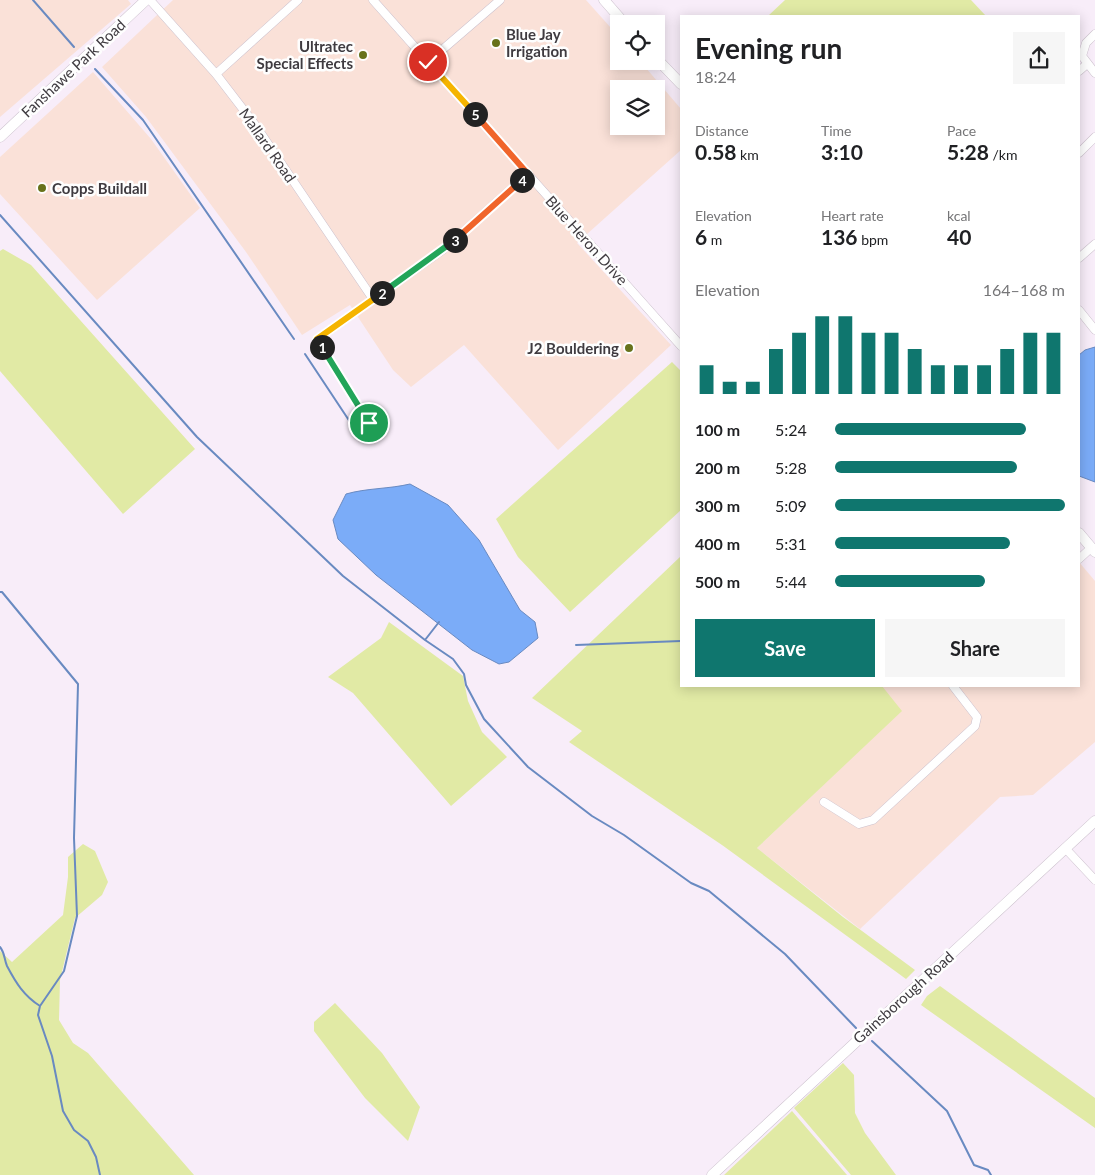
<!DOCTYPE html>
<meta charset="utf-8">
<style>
body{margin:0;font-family:Lato,sans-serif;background:#f6f6f6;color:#202124;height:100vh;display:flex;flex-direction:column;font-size:19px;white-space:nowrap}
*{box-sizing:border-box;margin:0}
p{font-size:16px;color:#757577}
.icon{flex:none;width:28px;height:28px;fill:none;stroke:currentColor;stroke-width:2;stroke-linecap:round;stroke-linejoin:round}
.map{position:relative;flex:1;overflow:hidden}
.details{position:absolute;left:680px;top:15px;width:400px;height:672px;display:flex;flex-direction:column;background:#fff;border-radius:0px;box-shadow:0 2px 12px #0003}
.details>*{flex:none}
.buttons{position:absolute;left:610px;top:15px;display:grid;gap:10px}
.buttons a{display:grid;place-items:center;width:55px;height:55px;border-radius:0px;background:#fff;box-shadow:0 2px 12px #0003;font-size:25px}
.pin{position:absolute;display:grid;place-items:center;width:42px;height:42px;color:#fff;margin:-21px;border:2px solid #fff;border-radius:50%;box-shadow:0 1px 5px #0007}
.km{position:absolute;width:25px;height:25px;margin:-12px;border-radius:50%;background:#222;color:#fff;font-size:14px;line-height:25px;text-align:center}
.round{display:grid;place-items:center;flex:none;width:52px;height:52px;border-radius:0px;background:#f6f6f6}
.head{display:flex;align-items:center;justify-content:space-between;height:85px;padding:0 15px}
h1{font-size:28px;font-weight:700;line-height:38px}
.stats{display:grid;grid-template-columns:repeat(3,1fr);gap:8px;height:85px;padding:5px 15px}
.stats div{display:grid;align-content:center}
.stats b{font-size:21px;font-weight:700}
.stats small{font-size:14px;font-weight:400}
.stats p{font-size:14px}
.chart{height:140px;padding:10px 15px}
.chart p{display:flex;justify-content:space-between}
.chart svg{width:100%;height:90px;margin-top:5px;stroke:#0f766e;stroke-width:6}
.cta{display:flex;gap:10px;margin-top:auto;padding:10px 15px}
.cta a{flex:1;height:58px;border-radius:0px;background:#0f766e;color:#fff;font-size:20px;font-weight:700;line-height:58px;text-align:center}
.cta a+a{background:#f6f6f6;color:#202124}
ul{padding:0 15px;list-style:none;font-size:16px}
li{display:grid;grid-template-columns:80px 60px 1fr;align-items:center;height:38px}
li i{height:12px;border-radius:6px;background:#0f766e}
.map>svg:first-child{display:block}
.industrial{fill:#fae1d8;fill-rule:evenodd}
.green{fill:#e1eaa5}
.water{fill:#7bacf8;stroke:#698ac1}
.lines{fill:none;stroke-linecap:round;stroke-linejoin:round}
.stream{stroke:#698ac1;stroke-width:2}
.minor-casing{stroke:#ccc1cd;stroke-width:9}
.major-casing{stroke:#ccc1cd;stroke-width:11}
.minor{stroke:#fff;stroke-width:8}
.major{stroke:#fff;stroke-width:10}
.split-1-casing{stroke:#fff;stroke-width:10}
.split-2-casing{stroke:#fff;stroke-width:10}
.split-3-casing{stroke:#fff;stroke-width:10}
.split-4-casing{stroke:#fff;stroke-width:10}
.split-5-casing{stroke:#fff;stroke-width:10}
.split-6-casing{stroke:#fff;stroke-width:10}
.split-1{stroke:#22a559;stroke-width:6}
.split-2{stroke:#f5b400;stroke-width:6}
.split-3{stroke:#22a559;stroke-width:6}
.split-4{stroke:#f0652b;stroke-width:6}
.split-5{stroke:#f0652b;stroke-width:6}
.split-6{stroke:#f5b400;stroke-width:6}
.poi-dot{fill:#67721b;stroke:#fefefe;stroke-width:2}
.labels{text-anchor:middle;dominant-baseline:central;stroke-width:5;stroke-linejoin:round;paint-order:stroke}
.poi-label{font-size:15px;font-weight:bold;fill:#3f3b40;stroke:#fefefe;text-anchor:start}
.street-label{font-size:15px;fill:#3f3b40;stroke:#fefefe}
</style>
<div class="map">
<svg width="1095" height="1175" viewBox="0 0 1095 1175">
<rect width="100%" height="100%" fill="#f8edf9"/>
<path class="industrial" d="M0,0H128L131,4L0,117Z
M173,0H586L619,37V61H640L681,109V150L577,243L671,345L558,450L464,345L411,387L393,370L350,305L302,335L246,252L146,117L102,67ZM619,89H656V126H619Z
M93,72L151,139L200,208L97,300L0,194V157Z
M1079,562L1095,581V742L1033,795L1000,797L860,929L757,848L901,711L881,686H1079Z"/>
<path class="green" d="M785,0H971L986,16H768Z
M3,249L31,265L195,449L123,514L0,371V251Z
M672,362L681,371V510L570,612L518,557L496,519Z
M681,556V686H882L902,711L757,848L843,917L915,970L906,979L722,845L569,742L582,731L532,698Z
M389,622L463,676L468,701L482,732L507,757L451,806L353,693L328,677L381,638Z
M83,844L95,851L108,882L102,895L75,918L60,980L59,1020L73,1043L88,1053L194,1175H0V951L12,962L63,915L68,877V857Z
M940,986L1095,1098V1128L921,1005L927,996Z
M335,1003L382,1053L420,1107L408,1141L365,1098L314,1031V1022Z
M843,1063L854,1075L855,1113L865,1133L896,1175H851L794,1108Z
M792,1111L847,1175H724Z"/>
<path class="water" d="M1095,347V482L1079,476V355L1085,350Z
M410,484L448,505L479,540L520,610L535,622L538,638L509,662L499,664L472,650L376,575L338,539L333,520L346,494C367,488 389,489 410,484Z"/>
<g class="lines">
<path class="stream" d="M33,0L74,47
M95,69L143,120L294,339
M0,215L197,437L343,576L425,640L453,659L464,674L466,685L484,719L528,767L592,816L624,835L691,883L709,891L785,954L856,1028
M305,354L362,440
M0,592H2L78,684L74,838L77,916L64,971L40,1006L38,1015L52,1056L63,1111L74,1130L88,1141L96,1157L100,1175
M425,640L439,622
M576,645L681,641
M0,947C5,953 4,959 7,966C16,983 24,996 40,1006
M872,1041L947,1111L974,1165L988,1170L991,1175"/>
<g class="minor-casing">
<path id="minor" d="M150,0L216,74L256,126L373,299
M373,0L681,346
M1095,34L1086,43L1082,56L1095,73
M428,62L500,0
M1079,71L1087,64
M216,74L298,0
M1079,153L1095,137
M1079,258L1095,244
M1079,310L1095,330
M369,423L317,339L444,249L528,174
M1079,559L1091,548
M824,802L859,824L873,820L975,726L977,717L953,686
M1065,848L1095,880"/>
</g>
<g class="major-casing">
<path id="major" d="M604,0L625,24
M656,58L681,84
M0,137L146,0
M1079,533L1095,552
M712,1175L1095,821"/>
</g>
<use href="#minor" class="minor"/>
<use href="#major" class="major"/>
</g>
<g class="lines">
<g class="split-1-casing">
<path id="split-1" d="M322,347L369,423"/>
</g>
<g class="split-2-casing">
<path id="split-2" d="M322,347L317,339L382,293"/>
</g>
<g class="split-3-casing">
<path id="split-3" d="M382,293L455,240"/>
</g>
<g class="split-4-casing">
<path id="split-4" d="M455,240L522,180"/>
</g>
<g class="split-5-casing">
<path id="split-5" d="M475,114L528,174L522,180"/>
</g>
<g class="split-6-casing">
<path id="split-6" d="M428,62L475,114"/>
</g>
<use href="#split-1" class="split-1"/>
<use href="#split-2" class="split-2"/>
<use href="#split-3" class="split-3"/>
<use href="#split-4" class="split-4"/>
<use href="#split-5" class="split-5"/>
<use href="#split-6" class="split-6"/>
</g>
<g class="poi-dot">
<circle cx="496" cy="43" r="5"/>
<circle cx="363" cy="55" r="5"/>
<circle cx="42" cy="188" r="5"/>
<circle cx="629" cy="348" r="5"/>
</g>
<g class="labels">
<g class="poi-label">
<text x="506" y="34">Blue Jay<tspan x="506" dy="17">Irrigation</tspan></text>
<text x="353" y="46" text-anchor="end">Ultratec<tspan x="353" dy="17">Special Effects</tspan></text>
<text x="52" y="188">Copps Buildall</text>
<text x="619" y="348" text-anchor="end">J2 Bouldering</text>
</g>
<g class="street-label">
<text transform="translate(73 68) rotate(-43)">Fanshawe Park Road</text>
<text transform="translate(268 145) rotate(55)">Mallard Road</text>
<text transform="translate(587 240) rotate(48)">Blue Heron Drive</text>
<text transform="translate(903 997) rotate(-42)">Gainsborough Road</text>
</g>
</g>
</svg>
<div class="buttons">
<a><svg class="icon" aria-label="locate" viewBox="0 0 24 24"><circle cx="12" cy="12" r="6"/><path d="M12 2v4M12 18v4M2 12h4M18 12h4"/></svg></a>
<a><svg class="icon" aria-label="layers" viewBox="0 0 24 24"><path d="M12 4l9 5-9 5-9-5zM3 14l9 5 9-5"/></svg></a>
</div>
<div class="pin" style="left:369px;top:423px;background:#1e9e55"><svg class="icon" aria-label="arrive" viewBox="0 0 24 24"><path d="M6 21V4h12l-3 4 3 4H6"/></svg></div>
<div class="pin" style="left:428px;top:62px;background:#d93025"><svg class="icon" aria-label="check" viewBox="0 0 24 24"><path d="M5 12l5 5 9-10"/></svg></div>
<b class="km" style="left:322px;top:347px">1</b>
<b class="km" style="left:382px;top:293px">2</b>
<b class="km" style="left:455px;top:240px">3</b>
<b class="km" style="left:522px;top:180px">4</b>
<b class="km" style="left:475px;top:114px">5</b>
<section class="details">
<div class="head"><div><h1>Evening run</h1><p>18:24</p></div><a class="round"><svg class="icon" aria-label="share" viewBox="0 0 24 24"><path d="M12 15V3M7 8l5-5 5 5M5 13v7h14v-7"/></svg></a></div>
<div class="stats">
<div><p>Distance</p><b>0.58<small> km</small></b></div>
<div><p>Time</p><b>3:10</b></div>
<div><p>Pace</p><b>5:28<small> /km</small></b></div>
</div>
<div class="stats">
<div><p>Elevation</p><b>6<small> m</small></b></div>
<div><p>Heart rate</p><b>136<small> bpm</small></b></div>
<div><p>kcal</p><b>40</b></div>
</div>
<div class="chart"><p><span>Elevation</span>164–168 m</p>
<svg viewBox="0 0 160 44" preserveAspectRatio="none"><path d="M5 44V30M15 44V38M25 44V38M35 44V22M45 44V14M55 44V6M65 44V6M75 44V14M85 44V14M95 44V22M105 44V30M115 44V30M125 44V30M135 44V22M145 44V14M155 44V14"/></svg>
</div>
<ul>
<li><b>100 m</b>5:24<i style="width:83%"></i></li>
<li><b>200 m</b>5:28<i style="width:79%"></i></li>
<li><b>300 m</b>5:09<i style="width:100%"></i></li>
<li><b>400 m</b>5:31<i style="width:76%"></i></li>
<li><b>500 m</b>5:44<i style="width:65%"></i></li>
</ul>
<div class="cta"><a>Save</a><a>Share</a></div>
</section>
</div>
